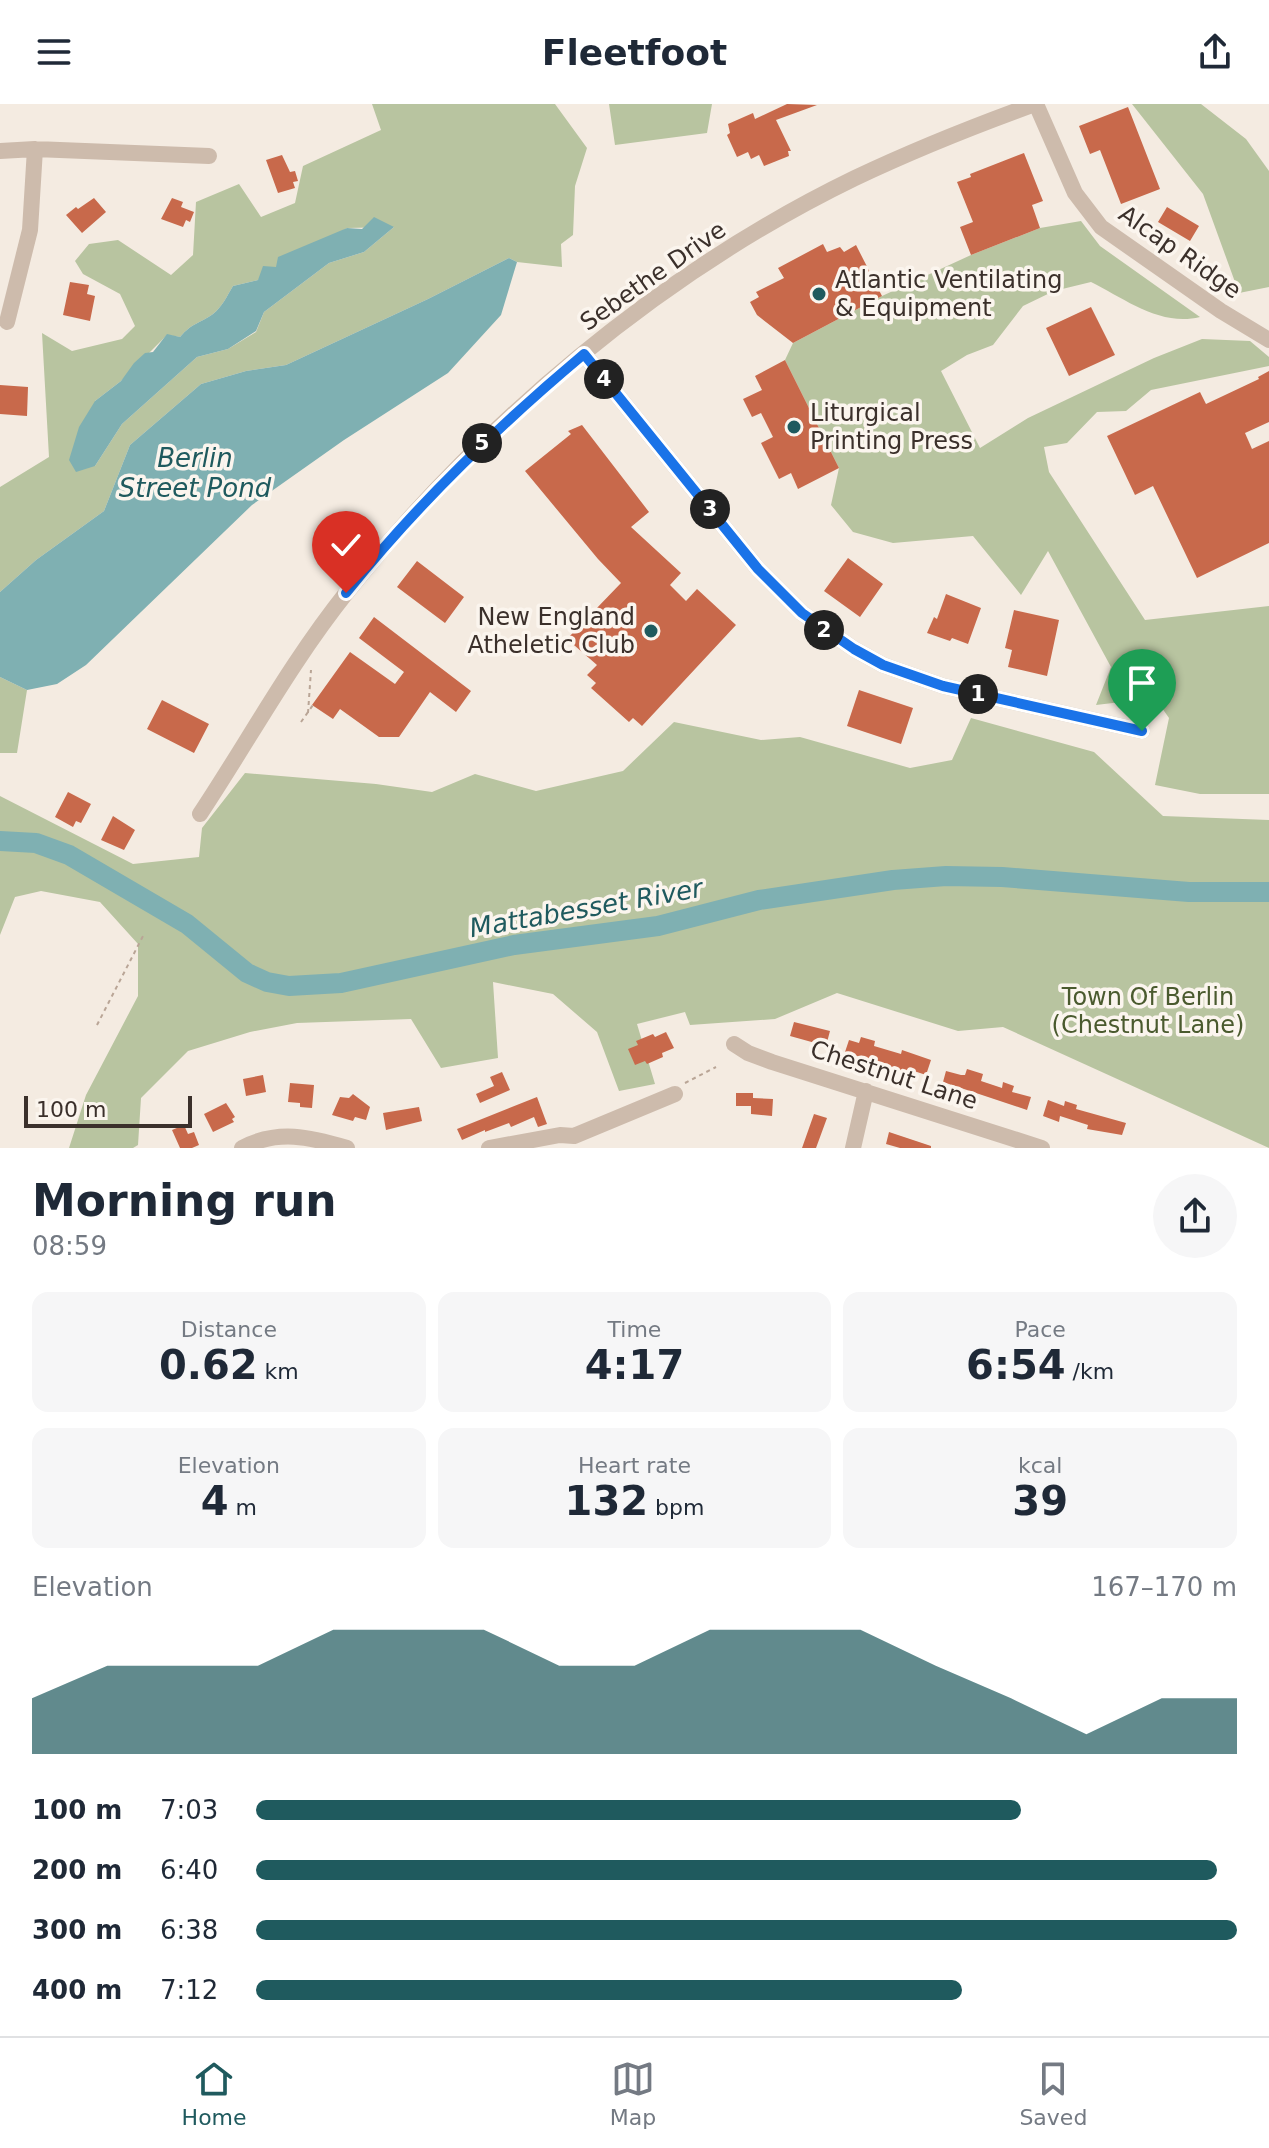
<!DOCTYPE html>
<meta charset="utf-8">
<style>
body{margin:0;font-family:"DejaVu Sans",sans-serif;background:#f6f6f7;color:#1f2937;height:100vh;display:flex;flex-direction:column;font-size:30px;white-space:nowrap}
*{box-sizing:border-box;margin:0}
p{font-size:26px;color:#747a83}
.icon{flex:none;width:44px;height:44px;fill:none;stroke:currentColor;stroke-width:2;stroke-linecap:round;stroke-linejoin:round}
.map{position:relative;height:1044px;overflow:hidden}
.drawer{display:flex;flex-direction:column;background:#fff;flex:1}
.drawer>*{flex:none}
.scale{position:absolute;left:24px;bottom:20px;width:168px;box-sizing:border-box;padding-left:8px;border:4px solid #3b302b;border-top:0;font-size:22px;line-height:28px;white-space:nowrap;color:#3b302b;-webkit-text-stroke:6px #fbf5ee;paint-order:stroke}
.pin{position:absolute;display:grid;place-items:center;width:68px;height:68px;color:#fff;margin:-82px -34px;border-radius:50% 50% 50% 0;rotate:-45deg;box-shadow:0 0 8px #0007}
.pin .icon{rotate:45deg}
.km{position:absolute;width:40px;height:40px;margin:-20px;border-radius:50%;background:#222;color:#fff;font-size:22px;line-height:40px;text-align:center}
.round{display:grid;place-items:center;flex:none;width:84px;height:84px;border-radius:42px;background:#f6f6f7}
.head{display:flex;align-items:center;justify-content:space-between;height:136px;padding:0 32px}
h1{font-size:44px;font-weight:800;line-height:60px}
.stats{display:grid;grid-template-columns:repeat(3,1fr);gap:12px;height:136px;padding:8px 32px}
.stats div{display:grid;align-content:center;border-radius:16px;background:#f6f6f7;text-align:center}
.stats b{font-size:40px;font-weight:800}
.stats small{font-size:22px;font-weight:400}
.stats p{font-size:22px}
.chart{height:224px;padding:16px 32px}
.chart p{display:flex;justify-content:space-between}
.chart svg{width:100%;height:144px;margin-top:8px;fill:#1f5a5e;opacity:.7}
ul{padding:0 32px;list-style:none;font-size:26px}
li{display:grid;grid-template-columns:128px 96px 1fr;align-items:center;height:60px}
li i{height:20px;border-radius:10px;background:#1f5a5e}
header{display:flex;justify-content:space-between;align-items:center;height:104px;padding:0 32px;background:#fff;font-size:36px;font-weight:800}
.tabs{display:flex;justify-content:space-around;align-items:center;height:112px;border-top:2px solid #e0e1e3;background:#fff;font-size:22px;color:#747a83}
.tabs a{display:grid;justify-items:center;gap:4px}
.tabs .on{color:#1f5a5e}
.map>svg:first-child{display:block}
.green{fill:#b8c4a0;fill-rule:evenodd}
.water{fill:#7fb0b2}
.lines{fill:none;stroke-linecap:round;stroke-linejoin:round}
.river{stroke:#7fb0b2;stroke-width:20}
.building{fill:#c8694b}
.path{stroke:#b9a596;stroke-width:2;stroke-dasharray:4 4;stroke-linecap:butt}
.minor{stroke:#cdbbac;stroke-width:16}
.route-casing{stroke:#fff;stroke-width:16}
.route{stroke:#1a73e8;stroke-width:10}
.poi-dot{fill:#1f5a5e;stroke:#fbf5ee;stroke-width:3}
.labels{text-anchor:middle;dominant-baseline:central;stroke-width:7;stroke-linejoin:round;paint-order:stroke}
.street-label{font-size:24px;fill:#3b302b;stroke:#fbf5ee}
.poi-label{font-size:24px;fill:#3b302b;stroke:#fbf5ee;text-anchor:start}
.park-label{font-size:24px;fill:#4a5a2e;stroke:#fbf5ee}
.water-label{font-size:26px;font-style:italic;fill:#1f5a5e;stroke:#fbf5ee}
</style>
<header><svg class="icon" aria-label="menu" viewBox="0 0 24 24"><path d="M4 6h16M4 12h16M4 18h16"/></svg>Fleetfoot<svg class="icon" aria-label="share" viewBox="0 0 24 24"><path d="M12 15V3M7 8l5-5 5 5M5 13v7h14v-7"/></svg></header>
<div class="map">
<svg width="1269" height="1044" viewBox="0 0 1269 1044">
<rect width="100%" height="100%" fill="#f4ebe1"/>
<path class="green" d="M372,0H555L587,44L575,82L573,131L561,140L562,163L517,158L509,154L428,195L286,261L246,267L201,280L130,341L104,407L36,456L0,488V383L49,353L42,229L72,247L122,235L135,222L120,190L83,170L75,157L89,140L118,136L171,171L193,151L196,98L239,80L261,113L295,99L303,62L381,26ZM394,123L364,148L329,159L264,208L256,228L228,245L197,253L122,320L95,362V297L121,277L167,231L180,233C193,218 199,220 213,210C222,203 227,192 233,182L258,176L347,124Z
M609,0H712L707,29L615,41Z
M1132,0H1201L1246,35L1269,67V183L1239,189L1203,90Z
M1081,117L1100,142L1200,213C1161,223 1125,195 1091,178L1054,187L1023,202L993,241L967,251L941,267L980,344L1028,314L1154,254L1202,235L1250,237L1269,253V262L1151,286L1126,307L1097,308L1067,339L1044,343L1049,368L1145,516L1269,502V690H1200L1155,681L1169,614L1155,594L1096,601L1111,563L1048,447L1021,491L973,432L893,439L853,428L831,401L839,364L785,256L793,239L882,192L971,151L1040,124Z
M0,573L27,586L17,649H0Z
M971,614L1094,648L1163,712L1269,716V1044L1003,923L958,927L837,889L775,915L690,921L685,908L637,920L655,980L619,987L597,928L553,890L493,878L498,954L441,964L411,915L297,919L250,928L188,947L141,994L138,1041L133,1044H69L86,991L138,892V840L100,798L41,787L15,793L0,831V692L133,760L199,753L202,724L245,669L376,680L432,688L475,670L536,687L623,667L674,618L761,636L800,633L910,664L952,656Z"/>
<path class="water" d="M374,113L394,123L364,148L329,159L264,208L256,227L228,245L197,253L122,320L95,362L76,368L69,356L79,323L95,297L121,277L134,259L145,249L153,248L167,230L180,233C193,218 199,220 213,210C222,203 227,192 233,182L258,176L263,162L276,163L278,153L347,124L362,125Z
M509,154L517,158L501,211L448,269L344,336L252,401L86,561L57,580L27,586L0,573V488L36,456L104,407L130,341L201,280L246,267L286,261L428,195Z"/>
<g class="lines">
<path class="river" d="M0,737L36,739L69,751L187,820L247,869L267,878L289,882L341,879L514,841L658,822L759,796L893,776L946,772L1002,773L1189,788H1269"/>
</g>
<path class="building" d="M787,0L817,1L776,16L791,47H788L789,52L764,62L759,51L751,55L748,48L737,53L727,31L730,29L728,20L753,9L755,15Z
M1128,3L1160,85L1121,100L1100,46L1090,50L1079,22Z
M1024,49L1043,97L1032,101L1040,124L971,151L960,123L973,118L957,78L971,73L970,70Z
M282,51L290,68L295,67L298,77L293,78L295,84L278,89L266,56Z
M94,94L106,108L82,129L66,111L76,103L78,105Z
M172,94L183,98L181,103L194,108L190,118L186,116L183,123L161,115Z
M1167,103L1199,122L1190,137L1158,118Z
M823,140L827,148L840,143L844,148L856,141L882,192L793,239L757,211L750,198L759,193L756,188L784,174L778,164Z
M70,178L89,181L87,190L95,192L90,217L63,211Z
M1091,203L1115,251L1069,272L1046,224Z
M785,256L839,364L798,385L791,369L779,375L761,339L773,333L761,309L752,313L743,295L762,286L755,272Z
M1269,267V318L1245,329L1252,345L1269,337V439L1197,474L1153,382L1135,391L1107,332L1200,288L1206,300L1259,275L1258,273Z
M0,281L28,283L27,312L0,310Z
M582,321L649,408L631,423L681,469L670,481L686,497L697,485L736,521L642,622L633,614L629,618L591,584L596,579L587,571L597,561L567,535L621,479L598,455L525,367L571,330L568,327Z
M848,454L883,480L860,513L824,487Z
M417,457L464,493L445,519L397,483Z
M946,490L981,504L968,540L952,534L950,537L927,529L934,513L937,515Z
M1014,506L1059,516L1047,572L1008,563L1012,546L1005,544Z
M374,513L471,587L456,608L430,588L399,633H379L340,605L333,615L312,601L350,548L395,580L404,568L359,534Z
M859,586L913,604L901,640L847,622Z
M162,596L209,620L194,649L147,625Z
M68,688L91,700L81,719L76,717L73,723L55,713Z
M113,712L135,726L124,746L101,736Z
M794,918L830,927L826,942L790,932Z
M666,928L674,944L662,949L663,953L647,960L645,957L635,961L628,945L638,941L636,937L653,930L655,933Z
M861,933L875,937L874,942L901,950L902,946L931,956L926,971L914,967L913,971L845,948L849,936L859,939Z
M967,965L983,970L981,977L1002,984L1003,978L1014,982L1012,988L1031,993L1027,1006L943,978L946,967L961,971H965Z
M502,968L510,986L480,999L476,990L494,982L490,973Z
M263,971L266,988L246,992L243,975Z
M290,979L314,981L312,1004L300,1003V999L288,998Z
M736,989H753V994L773,995L772,1012L751,1010V1002H736Z
M353,990L370,1003L366,1016L355,1013L353,1017L332,1011L340,993L349,994Z
M537,993L547,1020L538,1023L534,1013L511,1023L509,1019L485,1028V1026L462,1036L457,1025Z
M1048,996L1064,1002L1065,997L1077,1001L1076,1005L1126,1019L1122,1031L1087,1025L1088,1021L1060,1012L1059,1018L1043,1012Z
M226,999L235,1013L232,1015L234,1018L213,1028L204,1010Z
M419,1003L422,1017L386,1026L383,1009Z
M814,1010L827,1014L816,1044H802Z
M184,1021L188,1030L194,1028L199,1041L192,1044H180L172,1026Z
M889,1028L931,1042V1044H900L886,1040Z"/>
<g class="lines">
<path class="path" d="M308,609L311,566
M301,618L313,601
M97,921L143,832
M685,979L716,963"/>
<path class="minor" d="M1036,0L1075,89L1101,123L1221,207L1269,236
M0,47L35,45L209,52
M7,218L30,126L35,45
M584,250L758,465L802,509L854,545L883,561L943,582L1142,627
M200,710C249,636 291,558 347,488C481,320 661,168 855,74C914,46 974,22 1035,0
M734,940L748,949L772,958L1042,1044
M242,1044C278,1025 310,1033 347,1044
M489,1044L560,1031L574,1032L675,990
M853,1044L866,987"/>
</g>
<g class="lines">
<g class="route-casing">
<path id="route" d="M346,489C417,400 497,323 584,250L758,465L802,509L854,545L883,561L943,582L1142,627"/>
</g>
<use href="#route" class="route"/>
</g>
<g class="poi-dot">
<circle cx="819" cy="190" r="8"/>
<circle cx="794" cy="323" r="8"/>
<circle cx="651" cy="527" r="8"/>
</g>
<g class="labels">
<g class="street-label">
<text transform="translate(1180 148) rotate(35)">Alcap Ridge</text>
<text transform="translate(653 172) rotate(-35)">Sebethe Drive</text>
<text transform="translate(894 971) rotate(18)">Chestnut Lane</text>
</g>
<g class="poi-label">
<text x="835" y="176">Atlantic Ventilating<tspan x="835" dy="28">&amp; Equipment</tspan></text>
<text x="810" y="309">Liturgical<tspan x="810" dy="28">Printing Press</tspan></text>
<text x="635" y="513" text-anchor="end">New England<tspan x="635" dy="28">Atheletic Club</tspan></text>
</g>
<g class="park-label">
<text x="1148" y="893">Town Of Berlin<tspan x="1148" dy="28">(Chestnut Lane)</tspan></text>
</g>
<g class="water-label">
<text x="195" y="354">Berlin<tspan x="195" dy="30">Street Pond</tspan></text>
<text transform="translate(586 804) rotate(-10)">Mattabesset River</text>
</g>
</g>
</svg>
<div class="scale">100 m</div>
<div class="pin" style="left:1142px;top:627px;background:#1e9e55"><svg class="icon" aria-label="arrive" viewBox="0 0 24 24"><path d="M6 21V4h12l-3 4 3 4H6"/></svg></div>
<div class="pin" style="left:346px;top:489px;background:#d93025"><svg class="icon" aria-label="check" viewBox="0 0 24 24"><path d="M5 12l5 5 9-10"/></svg></div>
<b class="km" style="left:978px;top:590px">1</b>
<b class="km" style="left:824px;top:526px">2</b>
<b class="km" style="left:710px;top:405px">3</b>
<b class="km" style="left:604px;top:275px">4</b>
<b class="km" style="left:482px;top:339px">5</b>
</div>
<section class="drawer">
<div class="head"><div><h1>Morning run</h1><p>08:59</p></div><a class="round"><svg class="icon" aria-label="share" viewBox="0 0 24 24"><path d="M12 15V3M7 8l5-5 5 5M5 13v7h14v-7"/></svg></a></div>
<div class="stats">
<div><p>Distance</p><b>0.62<small> km</small></b></div>
<div><p>Time</p><b>4:17</b></div>
<div><p>Pace</p><b>6:54<small> /km</small></b></div>
</div>
<div class="stats">
<div><p>Elevation</p><b>4<small> m</small></b></div>
<div><p>Heart rate</p><b>132<small> bpm</small></b></div>
<div><p>kcal</p><b>39</b></div>
</div>
<div class="chart"><p><span>Elevation</span>167–170 m</p>
<svg viewBox="0 0 160 44" preserveAspectRatio="none"><path d="M0 44V27L10 17L20 17L30 17L40 6L50 6L60 6L70 17L80 17L90 6L100 6L110 6L120 17L130 27L140 38L150 27L160 27V44z"/></svg>
</div>
<ul>
<li><b>100 m</b>7:03<i style="width:78%"></i></li>
<li><b>200 m</b>6:40<i style="width:98%"></i></li>
<li><b>300 m</b>6:38<i style="width:100%"></i></li>
<li><b>400 m</b>7:12<i style="width:72%"></i></li>
</ul>
</section>
<nav class="tabs">
<a class="on"><svg class="icon" aria-label="home" viewBox="0 0 24 24"><path d="M3 11l9-7 9 7M6 9v11h12V9"/></svg>Home</a>
<a><svg class="icon" aria-label="map" viewBox="0 0 24 24"><path d="M3 6l6-2 6 2 6-2v14l-6 2-6-2-6 2zM9 4v14M15 6v14"/></svg>Map</a>
<a><svg class="icon" aria-label="saved" viewBox="0 0 24 24"><path d="M7 4h10v16l-5-4-5 4z"/></svg>Saved</a>
</nav>
